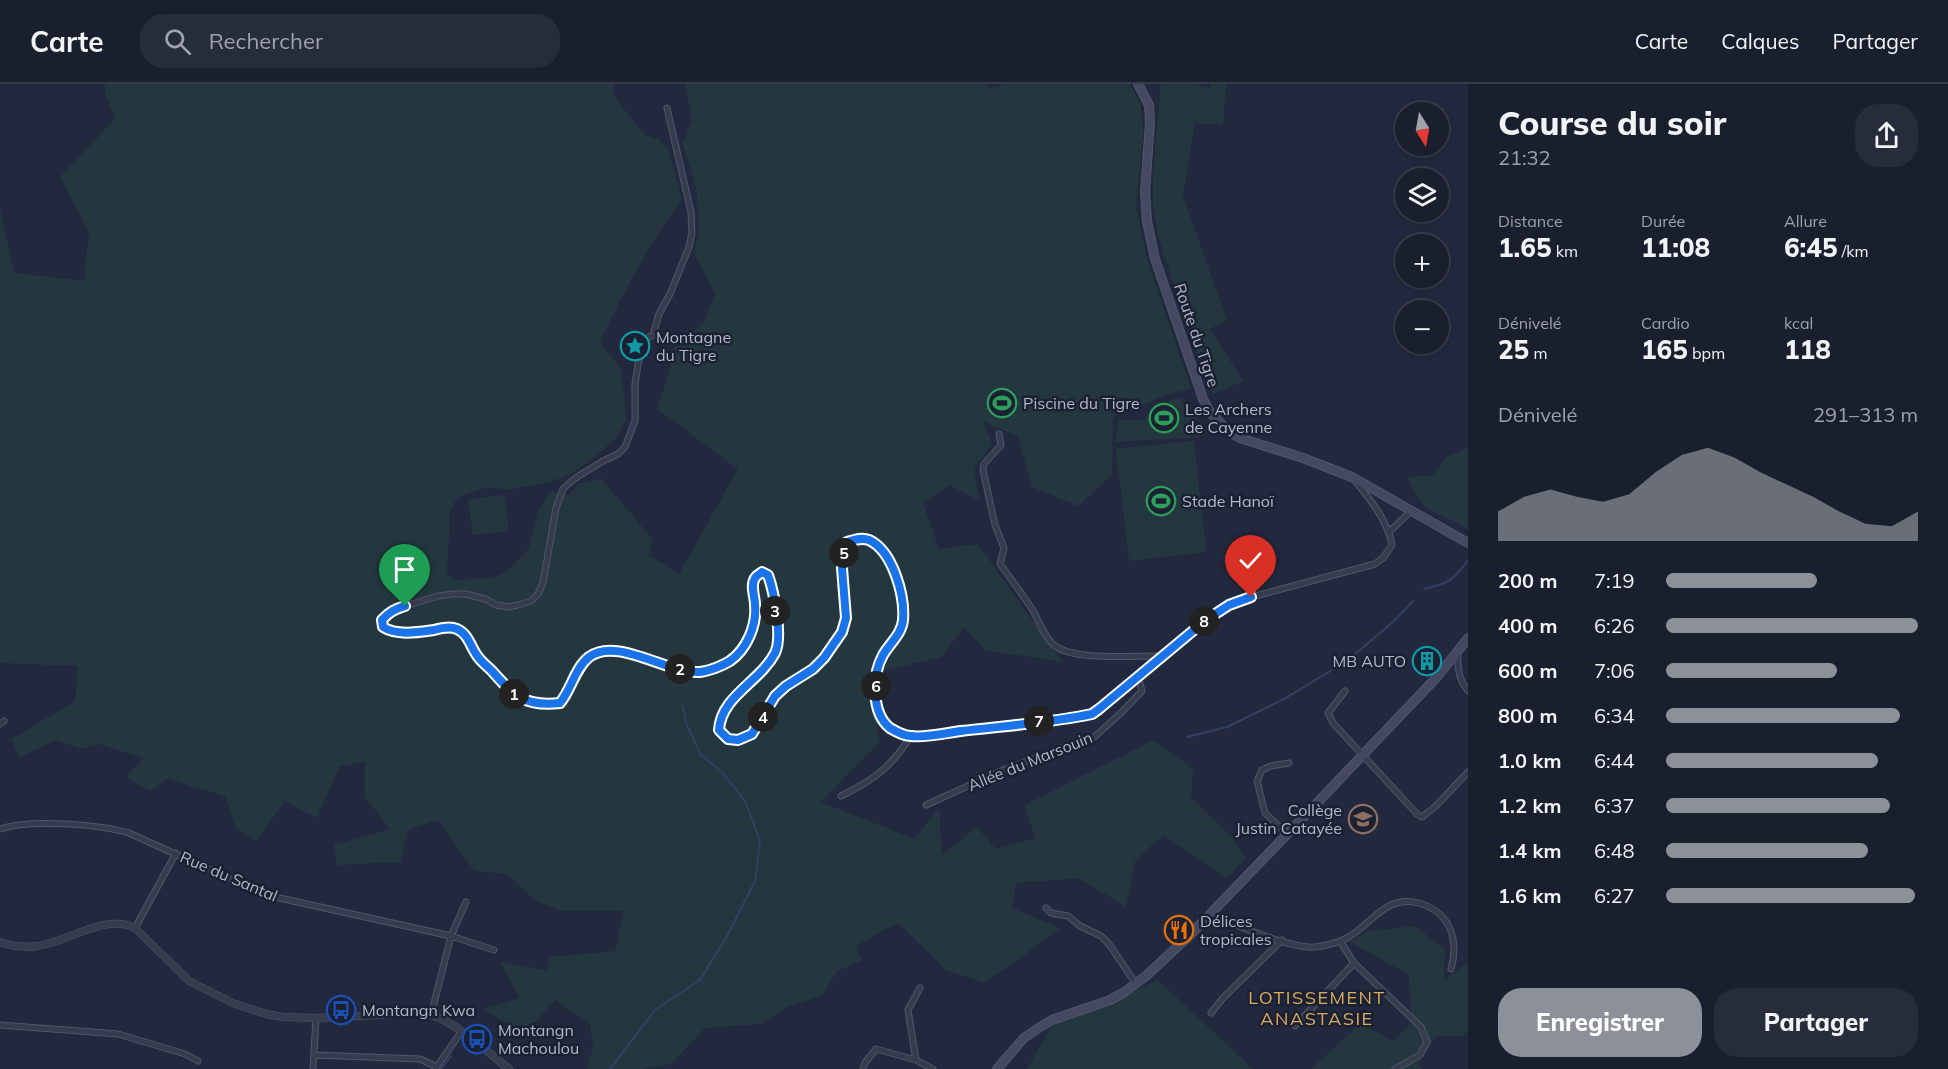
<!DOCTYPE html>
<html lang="fr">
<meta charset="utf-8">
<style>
body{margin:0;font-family:Mulish,sans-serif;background:#272c3a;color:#f1f3f6;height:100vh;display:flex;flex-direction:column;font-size:22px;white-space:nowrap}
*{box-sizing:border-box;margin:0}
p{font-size:20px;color:#9fa2aa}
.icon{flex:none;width:33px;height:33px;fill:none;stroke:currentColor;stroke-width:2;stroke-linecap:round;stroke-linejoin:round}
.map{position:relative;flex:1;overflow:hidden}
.details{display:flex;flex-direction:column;background:#1a1f2e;width:480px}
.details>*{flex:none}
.needle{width:39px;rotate:169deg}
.fabs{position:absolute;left:1395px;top:18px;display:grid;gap:12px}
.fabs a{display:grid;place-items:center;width:54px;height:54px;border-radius:50%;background:#1a1f2e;box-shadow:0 3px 9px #0003,0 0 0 2px #383d4a;font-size:30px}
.pin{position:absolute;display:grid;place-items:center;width:51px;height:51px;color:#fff;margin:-62px -26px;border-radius:50% 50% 50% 0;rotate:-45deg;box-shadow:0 0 6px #0007}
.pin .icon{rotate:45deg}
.km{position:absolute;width:30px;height:30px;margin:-15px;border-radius:50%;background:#222;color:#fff;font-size:16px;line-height:30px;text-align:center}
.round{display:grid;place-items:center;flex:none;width:63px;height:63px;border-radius:24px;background:#272c3a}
.overview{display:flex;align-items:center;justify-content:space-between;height:102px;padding:0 30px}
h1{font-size:33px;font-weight:800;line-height:45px}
.figures{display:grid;grid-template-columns:repeat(3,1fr);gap:9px;height:102px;padding:6px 30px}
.figures div{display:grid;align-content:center}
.figures b{font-size:26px;font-weight:800}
.figures small{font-size:16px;font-weight:400}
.figures p{font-size:16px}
.chart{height:168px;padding:12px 30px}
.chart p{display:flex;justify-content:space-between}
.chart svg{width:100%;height:108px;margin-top:6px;fill:#8c9099;opacity:.7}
.primary-button{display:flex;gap:12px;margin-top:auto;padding:12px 30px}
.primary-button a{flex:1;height:69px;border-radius:24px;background:#8c9099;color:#fff;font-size:24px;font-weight:800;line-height:69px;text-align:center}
.primary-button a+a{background:#272c3a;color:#f1f3f6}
ul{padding:0 30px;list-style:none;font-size:20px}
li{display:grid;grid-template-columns:96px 72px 1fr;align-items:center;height:45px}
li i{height:15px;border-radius:8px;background:#8c9099}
header{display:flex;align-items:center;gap:36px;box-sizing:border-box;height:84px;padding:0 30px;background:#1a1f2e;border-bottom:2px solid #383d4a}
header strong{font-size:28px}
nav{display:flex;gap:33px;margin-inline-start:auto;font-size:21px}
.search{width:420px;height:54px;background:#272c3a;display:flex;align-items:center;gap:15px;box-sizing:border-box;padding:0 21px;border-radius:24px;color:#9fa2aa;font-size:22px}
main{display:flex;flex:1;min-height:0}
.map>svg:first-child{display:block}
.green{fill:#24373f}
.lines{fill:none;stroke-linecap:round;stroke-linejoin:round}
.stream{stroke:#333f64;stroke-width:2}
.minor-casing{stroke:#515769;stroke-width:7}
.tertiary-casing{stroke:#515769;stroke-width:8}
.secondary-casing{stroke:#515769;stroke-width:10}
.minor{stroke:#363c4e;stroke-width:5}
.tertiary{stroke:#363c4e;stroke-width:7}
.secondary{stroke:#444961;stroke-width:8}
.route-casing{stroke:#fff;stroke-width:12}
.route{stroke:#1a73e8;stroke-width:8}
.labels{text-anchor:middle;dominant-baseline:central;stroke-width:5;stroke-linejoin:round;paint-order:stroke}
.street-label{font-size:16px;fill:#b2b7c9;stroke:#1b2133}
.poi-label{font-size:16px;fill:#b2b7c9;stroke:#1b2133;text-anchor:start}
.neighbourhood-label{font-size:18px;letter-spacing:1.5px;fill:#daab5d;stroke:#1b2133}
</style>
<header>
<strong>Carte</strong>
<div class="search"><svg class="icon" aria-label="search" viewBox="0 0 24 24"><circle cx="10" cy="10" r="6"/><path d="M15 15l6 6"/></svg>Rechercher</div>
<nav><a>Carte</a><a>Calques</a><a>Partager</a></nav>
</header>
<main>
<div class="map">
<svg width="1468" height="985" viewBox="0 0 1468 985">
<rect width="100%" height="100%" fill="#22293e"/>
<path class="green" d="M105,0H615L613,11L645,51L659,55L669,67L682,116C649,161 623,208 600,258L620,284L623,300L626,336L615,355L596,372L569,391L549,398L508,406L488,403L458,413L450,426L447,490L455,496L493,494L509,486L529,464L539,425L550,407L568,411L580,400L601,394L653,456L648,471L679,490L738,385L657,325L671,282V267L704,238L715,210L694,169L699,146L697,107L683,60L692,36L685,0H985L989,4L1009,0H1130L1141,20L1143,48L1136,123L1147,175L1191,304L1164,312L1113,333L1112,391L1078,422L1032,403L1018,353L983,337L992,360L974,384L979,416L949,401L923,419L939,465L978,460L1062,578L985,566L964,543L942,573L868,590L880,657L821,718L914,755L939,724L942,771L977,743L996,765L1035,754L1025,721L1154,656L1193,685L1191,713L1230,751L1246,774L1226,794L1163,751L1135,777L1126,823L1079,794L1016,799L1012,824L1060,844L1007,884L983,898L946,886L898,839L875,851L856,862L862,876L837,887L822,912L789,922L761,940L705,944L671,980L643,985H587L593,963L590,940L555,916L525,949L482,925L520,914L500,878L547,886L550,873L615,867L624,827H562L536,817L507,790L474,787L438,736L408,746L400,778L337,781L334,761L390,745L365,713V677L339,683L317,734L285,717L256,758L236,744L225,712L167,695L150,707L126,693L144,674L99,660L82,665L56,656L19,673L12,655L75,617L78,582L0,579V125L14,189L84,197L89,148L60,93L115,35L105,9Z
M1161,0H1190L1210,4L1211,0H1226L1223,41L1195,39L1183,112L1227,236L1210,245L1243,297L1213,310L1192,256L1158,152L1153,121L1154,76Z
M1179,314L1195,332L1201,353L1116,358L1118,336H1145C1153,328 1158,320 1170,323L1169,317Z
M1194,357L1206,468L1129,477L1116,365Z
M1468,364V445L1426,424L1413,405L1408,393L1432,392L1445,374Z
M504,411L509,447L473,451L468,415Z
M1415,842L1445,866L1444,896L1468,878V946L1464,952H1436L1418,980L1423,985H1311L1361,939L1393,958L1412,938L1409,891L1349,857L1370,847Z
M1158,896L1253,985H1027L1052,942Z"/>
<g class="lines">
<path class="stream" d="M1424,505C1449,499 1453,497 1468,476
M1187,653L1227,643L1284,615L1347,577L1394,537L1413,517
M441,985L451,972
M610,985L656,925L700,896L727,852L755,797L760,757L745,717L721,687L701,671L686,639L683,622"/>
<g class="minor-casing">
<path id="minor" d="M667,24L691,128L692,149L689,163L670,210L659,230L653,251L646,255L641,262L635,300V337L625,363L618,370L603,377L574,395L563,405L556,424L543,499L538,510L531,517L518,521L509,523L496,521L485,515L466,510H453L438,512L395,525L382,536L383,543C396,552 419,548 434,546C441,544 450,542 457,545C468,550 470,561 476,570C480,577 487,582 492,587C514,612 525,623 560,619C571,606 575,583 589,573C618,552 667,590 700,588C709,587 722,582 730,577C747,565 758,541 755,521C755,512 750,502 755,494C757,491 760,490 762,488L769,491C774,508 783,553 775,569C760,598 721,612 719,647L728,655L738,656L752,650L775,612L786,602L813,585L824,574L842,548L846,534L842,484L847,458C854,456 862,453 869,456C893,468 906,512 903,537C902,550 889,560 883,572C872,591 870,630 890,644C895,648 905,652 911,652C926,653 943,649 957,647C1001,643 1044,637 1088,630L1099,625L1206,536L1229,521L1244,515L1375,480L1383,474L1392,461C1388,437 1370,415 1355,397
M999,350L1001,361L984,380L983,386L995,441L1004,464L1000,480C1011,495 1022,510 1032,525C1039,536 1043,552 1054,561C1074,578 1137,571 1164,572
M1389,448L1411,427
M1458,569C1457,582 1459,597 1468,607
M1345,607L1328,629L1333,639L1417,730L1422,733L1436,722L1468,688
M0,640L4,637
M841,712C874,696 891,683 911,652
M926,721L1001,687L1074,659L1092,655L1122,628L1142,607L1138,593
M0,745C30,735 97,740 129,749L246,802L275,813L451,852L494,866
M1287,750L1265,729L1257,697L1262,686L1271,682L1289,679
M1046,824L1051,829L1068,832L1080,842L1101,852L1109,860L1136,900
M1209,830C1234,840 1290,865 1315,863C1326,862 1341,858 1350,852C1364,844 1376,828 1391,821C1409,813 1433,820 1445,836C1455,849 1456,869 1451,885
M135,844L176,769
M1340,857L1354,879L1421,943L1427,958L1420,971L1395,985
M920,904L908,926L916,976L933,985
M1211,929L1223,914L1282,856
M431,931L451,852L466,818
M0,941L118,950L185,970L198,977
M1295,942L1354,879
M314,971L420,975L437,983
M436,984L461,948
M313,985L316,934
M863,985L865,979L876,965L916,976"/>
</g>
<g class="tertiary-casing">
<path id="tertiary" d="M0,858C12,862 25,864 37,862C68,858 106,829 135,844L189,897L235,920L266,930L283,933L316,934L416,929C421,930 426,929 431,931C453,936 490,970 509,985"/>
</g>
<g class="secondary-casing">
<path id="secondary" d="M1138,0L1149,21L1150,38L1145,108L1147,137L1155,175L1203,315L1210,328L1228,347L1240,354L1303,374L1352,393L1468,459
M997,985L1024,954L1040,943L1052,936L1110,916L1123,909L1146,892L1190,851L1296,741L1437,593L1468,554"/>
</g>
<use href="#minor" class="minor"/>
<use href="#tertiary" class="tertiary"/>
<use href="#secondary" class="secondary"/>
</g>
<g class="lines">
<g class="route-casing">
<path id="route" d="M405,522C395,525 389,528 382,536L383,543C397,552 419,548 434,546C441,544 450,542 457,545C468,550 470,561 476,570C480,577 487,582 492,587C514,612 525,623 560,619C571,606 575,584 589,573C617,552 667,590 700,588C709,587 722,582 730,577C747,565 757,541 755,521C755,512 750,502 755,494C757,491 760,490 762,488L768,491C774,508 783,553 775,569C760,598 721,612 719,646L728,655L738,656L752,650L775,612L786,602L813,585L824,574L842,548L846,534L842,484L847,458C854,456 862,453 869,456C893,467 905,512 903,536C902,550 889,560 883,571C872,591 871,629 890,644C895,647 905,652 911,652C925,654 946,649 961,647C1003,642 1050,639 1092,630L1099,625L1206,536L1229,521L1251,513"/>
</g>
<use href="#route" class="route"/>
</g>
<defs>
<g id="sight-ring" transform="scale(1.5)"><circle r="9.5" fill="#1b2133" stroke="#0f9aa8" stroke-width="1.5"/><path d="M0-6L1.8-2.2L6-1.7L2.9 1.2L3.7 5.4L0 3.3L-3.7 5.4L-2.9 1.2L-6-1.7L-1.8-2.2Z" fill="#0f9aa8"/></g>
<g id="stadium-ring" transform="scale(1.5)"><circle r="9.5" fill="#1b2133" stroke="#2e9e5b" stroke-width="1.5"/><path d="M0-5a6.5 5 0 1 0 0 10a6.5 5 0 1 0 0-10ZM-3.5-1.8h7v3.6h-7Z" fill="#2e9e5b"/></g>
<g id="building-ring" transform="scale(1.5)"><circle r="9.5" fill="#1b2133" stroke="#0f9aa8" stroke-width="1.5"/><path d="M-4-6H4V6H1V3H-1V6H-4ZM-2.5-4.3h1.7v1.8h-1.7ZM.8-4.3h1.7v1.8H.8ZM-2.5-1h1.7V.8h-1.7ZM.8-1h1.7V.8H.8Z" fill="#0f9aa8"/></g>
<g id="school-ring" transform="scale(1.5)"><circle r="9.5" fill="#1b2133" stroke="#8d6e63" stroke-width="1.5"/><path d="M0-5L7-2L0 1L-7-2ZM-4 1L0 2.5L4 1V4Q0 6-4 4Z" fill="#8d6e63"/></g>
<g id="restaurant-ring" transform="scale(1.5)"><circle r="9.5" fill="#1b2133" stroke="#e8710a" stroke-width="1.5"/><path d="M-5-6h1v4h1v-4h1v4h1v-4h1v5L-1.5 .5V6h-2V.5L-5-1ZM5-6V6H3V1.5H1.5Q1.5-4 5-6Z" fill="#e8710a"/></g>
<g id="bus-ring" transform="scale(1.5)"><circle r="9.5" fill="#1b2133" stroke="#1a4fb4" stroke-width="1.5"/><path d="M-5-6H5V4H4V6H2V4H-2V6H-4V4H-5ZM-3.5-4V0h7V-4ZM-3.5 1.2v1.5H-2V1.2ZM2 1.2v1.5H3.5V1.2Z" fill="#1a4fb4"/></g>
</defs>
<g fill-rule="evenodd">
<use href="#sight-ring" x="635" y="262"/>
<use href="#stadium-ring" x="1002" y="319"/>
<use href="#stadium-ring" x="1164" y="334"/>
<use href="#stadium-ring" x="1161" y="417"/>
<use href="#building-ring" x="1427" y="577"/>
<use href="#school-ring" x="1363" y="735"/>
<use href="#restaurant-ring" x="1179" y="846"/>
<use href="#bus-ring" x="341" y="926"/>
<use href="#bus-ring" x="477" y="955"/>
</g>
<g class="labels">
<g class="street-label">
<text transform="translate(1197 251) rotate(71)">Route du Tigre</text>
<text transform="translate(1030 677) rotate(-22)">Allée du Marsouin</text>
<text transform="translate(229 792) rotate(23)">Rue du Santal</text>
</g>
<g class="poi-label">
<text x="656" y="253">Montagne<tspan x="656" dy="18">du Tigre</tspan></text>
<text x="1023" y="319">Piscine du Tigre</text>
<text x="1185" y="325">Les Archers<tspan x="1185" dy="18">de Cayenne</tspan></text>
<text x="1182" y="417">Stade Hanoï</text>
<text x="1406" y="577" text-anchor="end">MB AUTO</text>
<text x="1342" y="726" text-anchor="end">Collège<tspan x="1342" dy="18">Justin Catayée</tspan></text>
<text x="1200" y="837">Délices<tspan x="1200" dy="18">tropicales</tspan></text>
<text x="362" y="926">Montangn Kwa</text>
<text x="498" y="946">Montangn<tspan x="498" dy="18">Machoulou</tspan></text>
</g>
<g class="neighbourhood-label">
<text x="1317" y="913">LOTISSEMENT<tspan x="1317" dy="21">ANASTASIE</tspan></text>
</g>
</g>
</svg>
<div class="fabs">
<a><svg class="needle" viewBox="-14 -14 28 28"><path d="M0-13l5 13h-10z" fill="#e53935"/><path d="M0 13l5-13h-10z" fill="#9fa2aa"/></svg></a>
<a><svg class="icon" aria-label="layers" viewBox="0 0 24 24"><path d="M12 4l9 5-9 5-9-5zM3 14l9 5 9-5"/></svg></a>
<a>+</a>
<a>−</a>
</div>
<div class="pin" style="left:405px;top:522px;background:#1e9e55"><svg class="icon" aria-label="arrive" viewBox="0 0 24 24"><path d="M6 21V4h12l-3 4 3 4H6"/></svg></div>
<div class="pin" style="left:1251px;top:513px;background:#d93025"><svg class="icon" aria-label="check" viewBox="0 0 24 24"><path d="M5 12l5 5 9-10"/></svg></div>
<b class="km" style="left:514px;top:610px">1</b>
<b class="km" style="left:680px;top:585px">2</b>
<b class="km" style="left:775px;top:527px">3</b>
<b class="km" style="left:763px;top:633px">4</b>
<b class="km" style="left:844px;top:469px">5</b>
<b class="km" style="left:876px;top:602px">6</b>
<b class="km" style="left:1039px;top:637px">7</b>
<b class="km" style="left:1204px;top:537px">8</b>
</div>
<section class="details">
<div class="overview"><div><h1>Course du soir</h1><p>21:32</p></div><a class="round"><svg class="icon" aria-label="share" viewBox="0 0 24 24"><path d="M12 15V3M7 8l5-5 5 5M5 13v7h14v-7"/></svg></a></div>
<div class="figures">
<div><p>Distance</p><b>1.65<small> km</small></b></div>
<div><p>Durée</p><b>11:08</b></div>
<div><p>Allure</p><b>6:45<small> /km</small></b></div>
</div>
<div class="figures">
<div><p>Dénivelé</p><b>25<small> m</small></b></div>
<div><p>Cardio</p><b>165<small> bpm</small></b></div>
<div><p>kcal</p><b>118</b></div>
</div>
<div class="chart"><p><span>Dénivelé</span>291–313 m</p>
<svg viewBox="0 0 160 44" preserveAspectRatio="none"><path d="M0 44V32L10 26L20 23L30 26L40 28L50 25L60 16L70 9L80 6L90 10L100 16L110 21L120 26L130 32L140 37L150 38L160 32V44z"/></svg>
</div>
<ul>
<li><b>200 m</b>7:19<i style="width:60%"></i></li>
<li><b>400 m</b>6:26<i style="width:100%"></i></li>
<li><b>600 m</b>7:06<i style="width:68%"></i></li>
<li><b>800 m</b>6:34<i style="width:93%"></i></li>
<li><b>1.0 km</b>6:44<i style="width:84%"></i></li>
<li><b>1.2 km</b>6:37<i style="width:89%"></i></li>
<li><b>1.4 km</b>6:48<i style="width:80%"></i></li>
<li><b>1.6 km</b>6:27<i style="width:99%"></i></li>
</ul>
<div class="primary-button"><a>Enregistrer</a><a>Partager</a></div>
</section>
</main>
